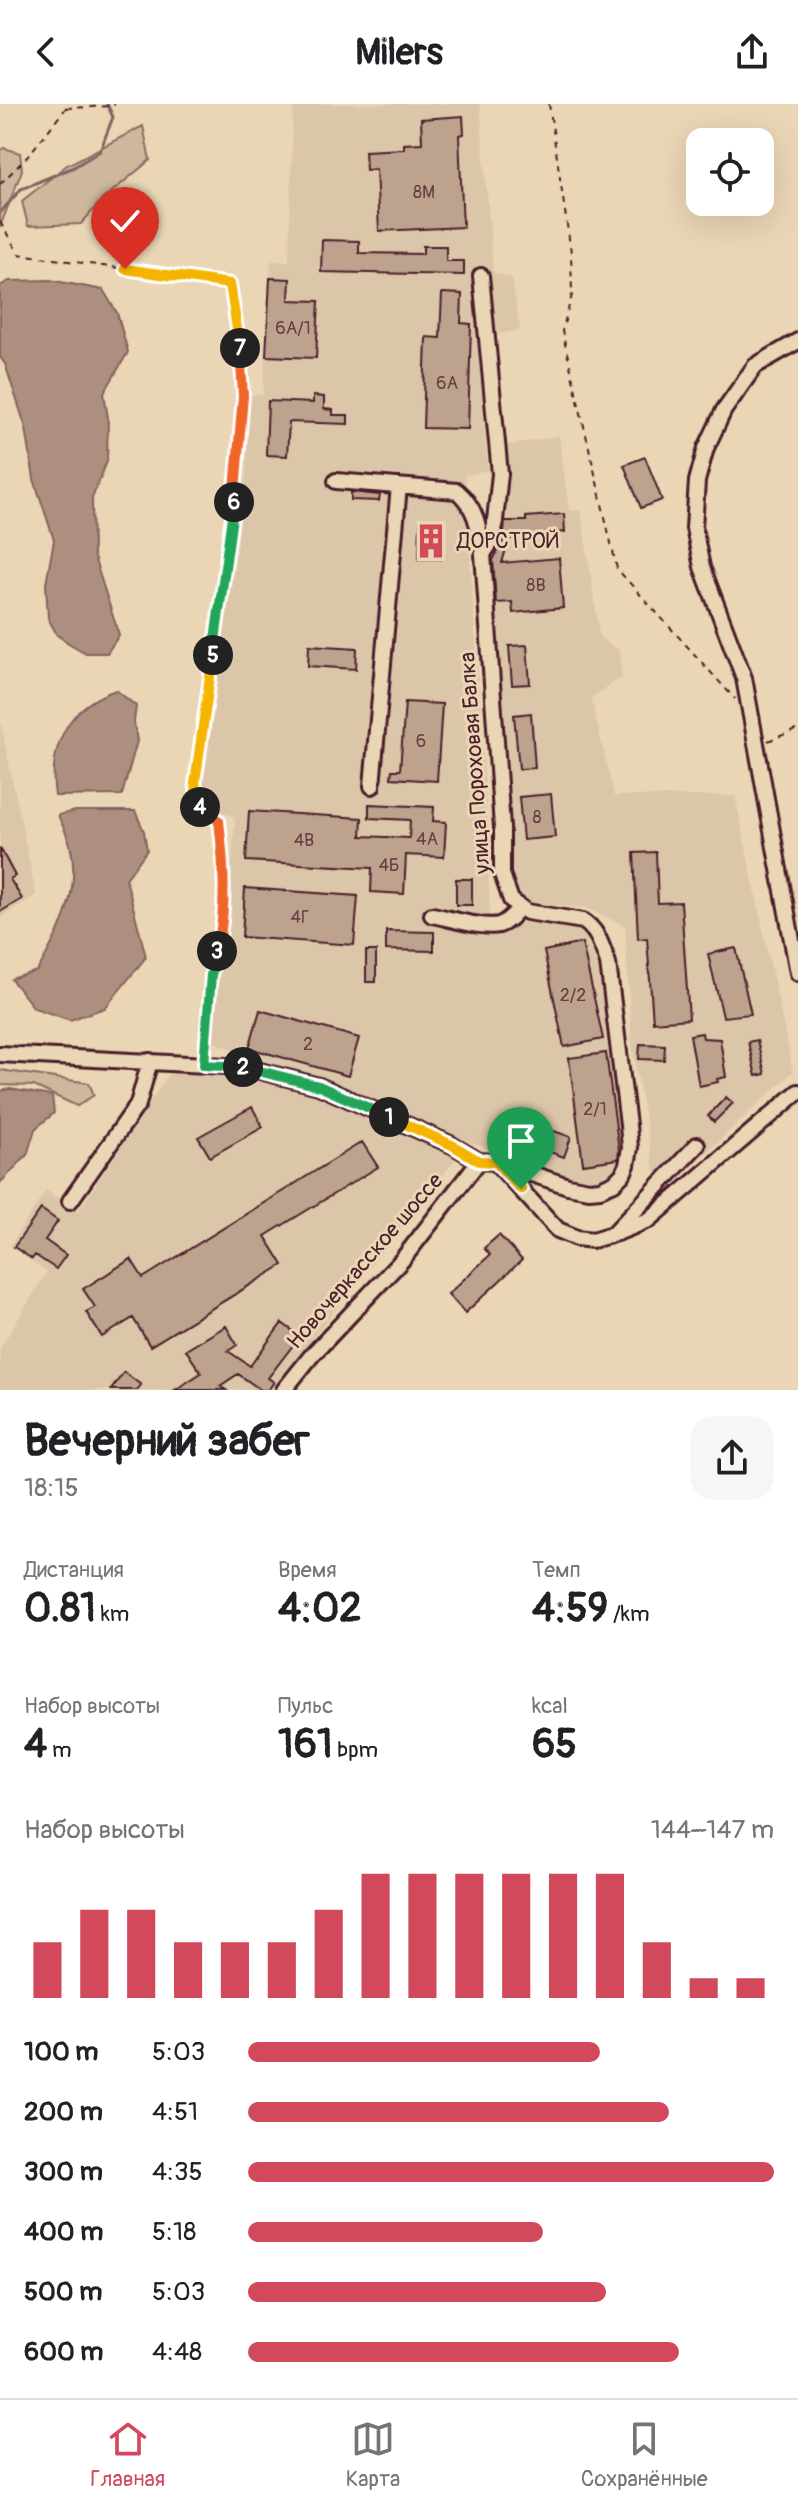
<!DOCTYPE html>
<html lang="ru">
<meta charset="utf-8">
<style>
body{margin:0;font-family:Pangolin,sans-serif;background:#f6f6f6;color:#202124;height:100vh;display:flex;flex-direction:column;font-size:30px;white-space:nowrap}
*{box-sizing:border-box;margin:0}
p{font-size:26px;color:#757577}
.icon{flex:none;width:44px;height:44px;fill:none;stroke:currentColor;stroke-width:2;stroke-linecap:round;stroke-linejoin:round}
.map{position:relative;height:1286px;overflow:hidden}
.side{display:flex;flex-direction:column;background:#fff;flex:1}
.side>*{flex:none}
.tools{position:absolute;left:686px;top:24px;display:grid;gap:16px}
.tools a{display:grid;place-items:center;width:88px;height:88px;border-radius:16px;background:#fff;box-shadow:0 8px 32px #0002;font-size:40px}
.pin{position:absolute;display:grid;place-items:center;width:68px;height:68px;color:#fff;margin:-82px -34px;border-radius:50% 50% 50% 0;rotate:-45deg;box-shadow:0 0 8px #0007}
.pin .icon{rotate:45deg}
.km{position:absolute;width:40px;height:40px;margin:-20px;border-radius:50%;background:#222;color:#fff;font-size:22px;line-height:40px;text-align:center}
.round{display:grid;place-items:center;flex:none;width:84px;height:84px;border-radius:24px;background:#f6f6f6}
.summary{display:flex;align-items:center;justify-content:space-between;height:136px;padding:0 24px}
h1{font-size:44px;font-weight:700;line-height:60px}
.figures{display:grid;grid-template-columns:repeat(3,1fr);gap:12px;height:136px;padding:8px 24px}
.figures div{display:grid;align-content:center}
.figures b{font-size:40px;font-weight:700}
.figures small{font-size:22px;font-weight:400}
.figures p{font-size:22px}
.chart{height:224px;padding:16px 24px}
.chart p{display:flex;justify-content:space-between}
.chart svg{width:100%;height:144px;margin-top:8px;stroke:#d1495b;stroke-width:6}
ul{padding:0 24px;list-style:none;font-size:26px}
li{display:grid;grid-template-columns:128px 96px 1fr;align-items:center;height:60px}
li i{height:20px;border-radius:10px;background:#d1495b}
header{display:flex;justify-content:space-between;align-items:center;height:104px;padding:0 24px;background:#fff;font-size:36px;font-weight:700}
.tab-bar{display:flex;justify-content:space-around;align-items:center;height:112px;border-top:2px solid #e0e0e0;background:#fff;font-size:22px;color:#757577}
.tab-bar a{display:grid;justify-items:center;gap:4px}
.tab-bar .on{color:#d1495b}
.map>svg:first-child{display:block}
.built{fill:#dcc6a9}
.green{fill:#cfb79e;stroke:#8c6b64;stroke-width:2}
.water{fill:#ad8f80;stroke:#85625e;stroke-width:2}
.lines{fill:none;stroke-linecap:round;stroke-linejoin:round}
.stream{stroke:#85625e;stroke-width:3}
.building{fill:#bda38e;stroke:#4a1f2b;stroke-width:2}
.minor-casing{stroke:#4a1f2b;stroke-width:20}
.path{stroke:#4a1f2b;stroke-width:2;stroke-dasharray:6 6;stroke-linecap:butt}
.minor{stroke:#ead5b4;stroke-width:14}
.split-1-casing{stroke:#fff;stroke-width:16}
.split-2-casing{stroke:#fff;stroke-width:16}
.split-3-casing{stroke:#fff;stroke-width:16}
.split-4-casing{stroke:#fff;stroke-width:16}
.split-5-casing{stroke:#fff;stroke-width:16}
.split-6-casing{stroke:#fff;stroke-width:16}
.split-7-casing{stroke:#fff;stroke-width:16}
.split-8-casing{stroke:#fff;stroke-width:16}
.split-1{stroke:#f5b400;stroke-width:10}
.split-2{stroke:#22a559;stroke-width:10}
.split-3{stroke:#22a559;stroke-width:10}
.split-4{stroke:#f0652b;stroke-width:10}
.split-5{stroke:#f5b400;stroke-width:10}
.split-6{stroke:#22a559;stroke-width:10}
.split-7{stroke:#f0652b;stroke-width:10}
.split-8{stroke:#f5b400;stroke-width:10}
.labels{text-anchor:middle;dominant-baseline:central;stroke-width:6;stroke-linejoin:round;paint-order:stroke}
.number-label{font-size:18px;fill:#674044}
.poi-label{font-size:22px;fill:#4a1f2b;stroke:#ead5b4;text-anchor:start}
.street-label{font-size:22px;fill:#4a1f2b;stroke:#ead5b4}
</style>
<header><svg class="icon" aria-label="back" viewBox="0 0 24 24"><path d="M15 5l-7 7 7 7"/></svg>Milers<svg class="icon" aria-label="share" viewBox="0 0 24 24"><path d="M12 15V3M7 8l5-5 5 5M5 13v7h14v-7"/></svg></header>
<div class="map">
<svg width="798" height="1286" viewBox="0 0 798 1286">
<rect width="100%" height="100%" fill="#ead5b4"/>
<filter id="ink" filterUnits="userSpaceOnUse"><feTurbulence type="fractalNoise" baseFrequency=".0125" numOctaves="2"/><feDisplacementMap in="SourceGraphic" scale="16" xChannelSelector="R" yChannelSelector="G"/><feConvolveMatrix kernelMatrix="1 2 1 2 8 2 1 2 1" color-interpolation-filters="sRGB"/></filter>
<g filter="url(#ink)">
<path class="built" d="M293,0H480L493,168L512,174L520,226L477,234L488,366L465,371L487,716L490,826L537,816L581,820L598,863L620,1034L616,1072L604,1081L580,1078L508,1053L212,937L216,872L228,830L235,713L201,699L246,374L249,291H263L271,157H289Z
M559,332L569,406L581,407L600,534L620,547L622,573L591,594L614,692H735L793,968L668,1084L654,1066L632,941L625,822L586,804L529,799L513,781L490,468L506,407L504,342Z
M0,615L36,791L0,814Z
M170,968L245,972L329,995L456,1055L271,1286H0V1244L47,1168L10,1142L46,1086L78,1108Z"/>
<path class="green" d="M143,22L150,56L102,96L81,120L28,122L22,97L67,61Z
M4,44L20,49L22,66L0,123V46Z
M0,966L89,979L94,991L77,1002L34,982L0,981Z"/>
<path class="water" d="M50,176L103,186L117,209L128,248L104,289L108,314L107,357L92,394L93,450L119,531L107,549H86L70,540L57,531L48,514L46,480L54,436L34,375L26,324L5,260L0,253V182L9,177Z
M116,586L136,602L134,618L137,637L122,691L55,692C48,643 67,602 116,586Z
M76,707H135L144,727L147,746L126,775L146,853L105,904L70,916L34,904L11,875L37,867C59,830 82,786 70,741C68,731 62,721 58,711Z
M10,985L52,992L54,1009L35,1025L27,1051L0,1079V987Z"/>
<g class="lines">
<path class="stream" d="M0,109L21,85L74,63L100,47L113,13L107,0"/>
</g>
<path class="building" d="M463,12L464,30L459,31L463,123L379,127L376,65L366,66L365,47L404,45V40L422,39L421,15Z
M322,136L359,137V149L423,150V142H446V157H464V171L321,168Z
M270,174L290,175L289,196L319,197L316,254L266,252Z
M442,189L462,190L461,219L471,220L468,325L423,324L426,233L440,234Z
M313,292L324,293V305L333,306V311H348V320L289,318L287,352L266,351L268,297L313,299Z
M645,353L662,396L641,404L624,361Z
M351,388L380,391L379,397L351,396Z
M564,410L565,428L509,435L502,459L559,454L563,504L513,509L512,498L496,499L493,456L503,437L505,417H526V413Z
M420,418L442,419V455H419Z
M309,541L357,544L356,565L308,562Z
M527,541L530,580L512,581L509,542Z
M405,598L442,600L437,677L391,674L392,666H400Z
M531,609L535,664L519,665L514,611Z
M551,690L555,733L523,736L519,693Z
M369,700L434,703L433,717L446,718L444,753L406,751L404,790L371,788L372,764L246,757L249,707L362,714L361,732L409,734L410,716L369,714Z
M0,744L15,772L10,775L22,795L0,808Z
M656,748L658,799L681,798L689,915L653,918L647,834L638,835L634,749Z
M456,775H472V801H456Z
M245,784L358,792L354,841L242,833Z
M386,827L434,828V847L386,846Z
M582,839L603,935L564,943L544,847Z
M736,844L751,910L723,913L708,850Z
M366,847H376V878H366Z
M260,906L359,934L348,972L249,944Z
M702,929L703,934L720,935L726,973L717,975L718,978L699,982L690,931Z
M757,936L765,970L756,972L748,938Z
M640,940L665,941L664,956L639,955Z
M606,949L619,1046L618,1055L583,1060L569,954Z
M726,993L733,999L714,1018L708,1012Z
M252,1003L263,1023L210,1053L198,1033Z
M517,1014L571,1033L564,1053L510,1034Z
M362,1038L378,1063L265,1132L283,1161L150,1242L133,1214L102,1233L86,1208L95,1203L83,1185L131,1155L143,1174Z
M41,1105L58,1117L45,1136L66,1151L56,1165L35,1151L32,1155L14,1143Z
M499,1131L522,1156L465,1209L448,1190L490,1151L484,1144Z
M282,1219L300,1232L268,1274L274,1278L268,1286H261L238,1270L220,1282L226,1286H175L201,1269L186,1246L226,1222L237,1241L228,1247L250,1262Z
M124,1268L141,1281L137,1286H111Z"/>
<g class="lines">
<g class="minor-casing">
<path id="minor" d="M798,237L755,262L724,306L706,344L697,377L694,424L702,463L744,574L798,869
M336,377L457,387C477,404 479,425 483,450
M372,682L399,382
M432,811C449,814 483,825 499,821C508,818 514,810 520,803
M0,950L244,963L319,982L452,1041L479,1057L496,1058L568,1082L589,1086L600,1085L614,1079L623,1070L627,1061L630,1044L628,1021L608,859C602,843 598,826 583,817L527,808L511,796L502,770V723L483,450L493,435L500,370L481,172
M499,1062L558,1126L577,1134L593,1136L613,1130L697,1041
M70,1097L138,1000L150,957
M617,1129L649,1116L798,988
M284,1286L312,1251L402,1156L479,1057"/>
</g>
<path class="path" d="M549,0L571,148L572,191L562,227L617,465L735,595
M66,4L113,2L115,0
M0,80L28,52L66,4L65,0
M0,118L19,150L230,180L239,237L243,292L239,363L195,679L197,701L219,717L224,762L221,827L211,871L205,947
M768,637L798,625"/>
<use href="#minor" class="minor"/>
</g>
</g>
<g class="lines" filter="url(#ink)">
<g class="split-1-casing">
<path id="split-1" d="M389,1013L452,1041L479,1057L496,1058L521,1085"/>
</g>
<g class="split-2-casing">
<path id="split-2" d="M243,963L319,982L389,1013"/>
</g>
<g class="split-3-casing">
<path id="split-3" d="M217,847L211,871L204,961L243,963"/>
</g>
<g class="split-4-casing">
<path id="split-4" d="M200,703L219,717C224,760 227,804 217,847"/>
</g>
<g class="split-5-casing">
<path id="split-5" d="M200,703L195,679L213,551"/>
</g>
<g class="split-6-casing">
<path id="split-6" d="M213,551L234,398"/>
</g>
<g class="split-7-casing">
<path id="split-7" d="M234,398L243,292L240,244"/>
</g>
<g class="split-8-casing">
<path id="split-8" d="M125,165L230,180L240,244"/>
</g>
<use href="#split-1" class="split-1"/>
<use href="#split-2" class="split-2"/>
<use href="#split-3" class="split-3"/>
<use href="#split-4" class="split-4"/>
<use href="#split-5" class="split-5"/>
<use href="#split-6" class="split-6"/>
<use href="#split-7" class="split-7"/>
<use href="#split-8" class="split-8"/>
</g>
<defs>
<g id="building-bare" transform="scale(2.76)"><path d="M-4-6H4V6H1V3H-1V6H-4ZM-2.5-4.3h1.7v1.8h-1.7ZM.8-4.3h1.7v1.8H.8ZM-2.5-1h1.7V.8h-1.7ZM.8-1h1.7V.8H.8Z" fill="#d1495b" stroke="#ead5b4" stroke-width="2.5" paint-order="stroke"/></g>
</defs>
<g fill-rule="evenodd">
<use href="#building-bare" x="431" y="437"/>
</g>
<g class="labels">
<g class="number-label">
<text x="424" y="88">8М</text>
<text x="293" y="224">6А/1</text>
<text x="447" y="279">6А</text>
<text x="536" y="481">8В</text>
<text x="421" y="637">6</text>
<text x="537" y="713">8</text>
<text x="427" y="735">4А</text>
<text x="304" y="736">4В</text>
<text x="389" y="761">4Б</text>
<text x="300" y="813">4Г</text>
<text x="573" y="891">2/2</text>
<text x="308" y="940">2</text>
<text x="595" y="1005">2/1</text>
</g>
<g class="poi-label">
<text x="457" y="437">ДОРСТРОЙ</text>
</g>
<g class="street-label">
<text transform="translate(475 659) rotate(-94)">улица Пороховая Балка</text>
<text transform="translate(365 1157) rotate(-49)">Новочеркасское шоссе</text>
</g>
</g>
</svg>
<div class="tools">
<a><svg class="icon" aria-label="locate" viewBox="0 0 24 24"><circle cx="12" cy="12" r="6"/><path d="M12 2v4M12 18v4M2 12h4M18 12h4"/></svg></a>
</div>
<div class="pin" style="left:521px;top:1085px;background:#1e9e55"><svg class="icon" aria-label="arrive" viewBox="0 0 24 24"><path d="M6 21V4h12l-3 4 3 4H6"/></svg></div>
<div class="pin" style="left:125px;top:165px;background:#d93025"><svg class="icon" aria-label="check" viewBox="0 0 24 24"><path d="M5 12l5 5 9-10"/></svg></div>
<b class="km" style="left:389px;top:1013px">1</b>
<b class="km" style="left:243px;top:963px">2</b>
<b class="km" style="left:217px;top:847px">3</b>
<b class="km" style="left:200px;top:703px">4</b>
<b class="km" style="left:213px;top:551px">5</b>
<b class="km" style="left:234px;top:398px">6</b>
<b class="km" style="left:240px;top:244px">7</b>
</div>
<section class="side">
<div class="summary"><div><h1>Вечерний забег</h1><p>18:15</p></div><a class="round"><svg class="icon" aria-label="share" viewBox="0 0 24 24"><path d="M12 15V3M7 8l5-5 5 5M5 13v7h14v-7"/></svg></a></div>
<div class="figures">
<div><p>Дистанция</p><b>0.81<small> km</small></b></div>
<div><p>Время</p><b>4:02</b></div>
<div><p>Темп</p><b>4:59<small> /km</small></b></div>
</div>
<div class="figures">
<div><p>Набор высоты</p><b>4<small> m</small></b></div>
<div><p>Пульс</p><b>161<small> bpm</small></b></div>
<div><p>kcal</p><b>65</b></div>
</div>
<div class="chart"><p><span>Набор высоты</span>144–147 m</p>
<svg viewBox="0 0 160 44" preserveAspectRatio="none"><path d="M5 44V27M15 44V17M25 44V17M35 44V27M45 44V27M55 44V27M65 44V17M75 44V6M85 44V6M95 44V6M105 44V6M115 44V6M125 44V6M135 44V27M145 44V38M155 44V38"/></svg>
</div>
<ul>
<li><b>100 m</b>5:03<i style="width:67%"></i></li>
<li><b>200 m</b>4:51<i style="width:80%"></i></li>
<li><b>300 m</b>4:35<i style="width:100%"></i></li>
<li><b>400 m</b>5:18<i style="width:56%"></i></li>
<li><b>500 m</b>5:03<i style="width:68%"></i></li>
<li><b>600 m</b>4:48<i style="width:82%"></i></li>
</ul>
</section>
<nav class="tab-bar">
<a class="on"><svg class="icon" aria-label="home" viewBox="0 0 24 24"><path d="M3 11l9-7 9 7M6 9v11h12V9"/></svg>Главная</a>
<a><svg class="icon" aria-label="map" viewBox="0 0 24 24"><path d="M3 6l6-2 6 2 6-2v14l-6 2-6-2-6 2zM9 4v14M15 6v14"/></svg>Карта</a>
<a><svg class="icon" aria-label="saved" viewBox="0 0 24 24"><path d="M7 4h10v16l-5-4-5 4z"/></svg>Сохранённые</a>
</nav>
